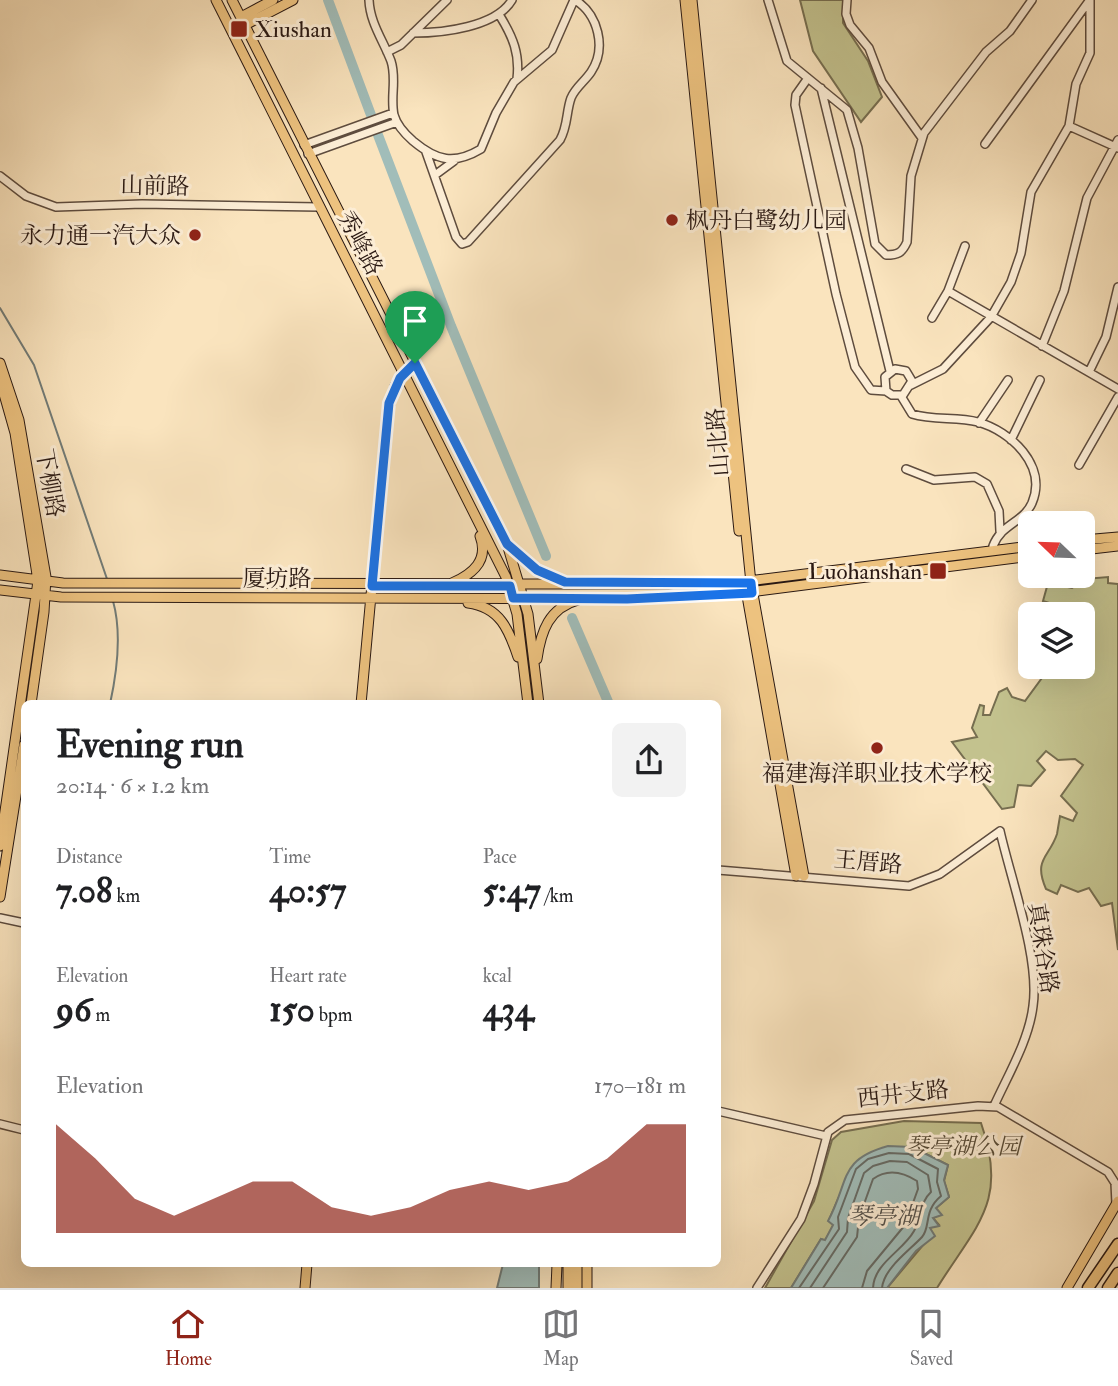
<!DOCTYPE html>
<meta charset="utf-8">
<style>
body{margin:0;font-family:"IM FELL Double Pica","Noto Serif SC",serif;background:#f2f2f2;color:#202124;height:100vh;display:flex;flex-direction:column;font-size:26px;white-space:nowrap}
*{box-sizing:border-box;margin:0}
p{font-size:23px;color:#757577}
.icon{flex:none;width:38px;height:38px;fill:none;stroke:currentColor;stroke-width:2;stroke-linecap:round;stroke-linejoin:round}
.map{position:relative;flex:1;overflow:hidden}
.panel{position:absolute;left:21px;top:700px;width:700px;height:567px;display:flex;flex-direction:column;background:#fff;border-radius:10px;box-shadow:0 7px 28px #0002}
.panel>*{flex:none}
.needle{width:46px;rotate:293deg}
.fabs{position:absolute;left:1018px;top:511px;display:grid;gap:14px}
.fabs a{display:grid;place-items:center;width:77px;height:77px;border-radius:10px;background:#fff;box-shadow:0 7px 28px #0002;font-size:35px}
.pin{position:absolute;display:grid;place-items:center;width:60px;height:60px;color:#fff;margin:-72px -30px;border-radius:50% 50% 50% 0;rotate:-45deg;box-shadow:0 0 7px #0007}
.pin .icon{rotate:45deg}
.round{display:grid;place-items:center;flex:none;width:74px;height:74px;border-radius:10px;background:#f2f2f2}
.headline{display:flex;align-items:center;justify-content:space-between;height:119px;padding:0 35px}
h1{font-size:38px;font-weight:700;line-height:52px}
.stats{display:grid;grid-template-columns:repeat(3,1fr);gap:10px;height:119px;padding:7px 35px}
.stats div{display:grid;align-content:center}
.stats b{font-size:35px;font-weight:700}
.stats small{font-size:19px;font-weight:400}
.stats p{font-size:19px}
.chart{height:196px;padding:14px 35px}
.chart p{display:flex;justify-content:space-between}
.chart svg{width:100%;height:126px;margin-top:7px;fill:#8f2418;opacity:.7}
.dock{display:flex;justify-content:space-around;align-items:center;height:98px;border-top:2px solid #e0e0e0;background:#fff;font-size:19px;color:#757577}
.dock a{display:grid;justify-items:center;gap:4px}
.dock .selected{color:#8f2418}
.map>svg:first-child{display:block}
.green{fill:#c3c28e;stroke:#766e50;stroke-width:2}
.water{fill:#a1bdb9;stroke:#717b77;stroke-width:2}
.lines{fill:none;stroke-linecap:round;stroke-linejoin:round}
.shore{stroke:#666b66;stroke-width:2}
.stream{stroke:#717b77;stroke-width:2}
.river{stroke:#a1bdb9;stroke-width:10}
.minor-casing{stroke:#5e4c3e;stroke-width:10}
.major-casing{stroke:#2a1913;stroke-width:11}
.highway-casing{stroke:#2a1913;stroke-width:13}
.minor{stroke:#fcedd5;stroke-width:7}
.major{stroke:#edc27f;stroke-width:9}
.highway{stroke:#edc27f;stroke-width:10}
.route-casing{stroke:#fff;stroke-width:14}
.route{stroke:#1a73e8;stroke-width:9}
.poi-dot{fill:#8f2418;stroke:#fcedd5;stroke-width:2.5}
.labels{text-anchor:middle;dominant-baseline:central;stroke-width:6;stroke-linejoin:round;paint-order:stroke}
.poi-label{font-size:23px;fill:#2a1913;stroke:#fcedd5;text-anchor:start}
.street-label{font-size:23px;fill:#2a1913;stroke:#fcedd5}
.park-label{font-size:23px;font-style:italic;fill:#584c38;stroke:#fcedd5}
.water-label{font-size:24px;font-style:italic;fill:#54524d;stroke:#fcedd5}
</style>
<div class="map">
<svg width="1118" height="1288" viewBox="0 0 1118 1288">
<rect width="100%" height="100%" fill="#fae4be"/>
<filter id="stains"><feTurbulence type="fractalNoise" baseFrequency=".00286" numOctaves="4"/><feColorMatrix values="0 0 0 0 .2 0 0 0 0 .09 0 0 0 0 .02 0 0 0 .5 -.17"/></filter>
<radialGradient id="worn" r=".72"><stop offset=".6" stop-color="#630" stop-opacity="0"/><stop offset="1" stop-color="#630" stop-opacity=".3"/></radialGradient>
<path class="green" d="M800,0H843V23L868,61L882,97L861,122L813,51Z
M1108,577V583L1118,584V950L1112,903L1101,906L1089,888L1078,892L1061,885L1057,894L1046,889C1033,859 1049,858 1057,834C1058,828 1059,822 1060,816L1073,821L1077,813L1061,796L1083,765L1075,759L1058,760L1046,751L1037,761L1045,770L1031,786L1018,785L1014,807L1002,809L952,742L977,737L972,728L980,705L984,706L983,715H990L999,692L1007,688L1012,697L1025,701L1050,667H1083V614L1043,601L1048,583L1072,588L1085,579Z
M904,1121L981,1123C1009,1202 976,1225 937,1288H887L924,1244L930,1227L939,1225L933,1218L936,1208L949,1197L944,1181L948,1165L912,1147L845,1183L829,1220L834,1224L825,1241L821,1239L791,1288H765L814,1201L832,1140L841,1132Z"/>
<path class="water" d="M888,1146L912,1147L948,1165L944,1180L949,1197L936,1208L942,1215L933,1218L939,1226L930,1228L935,1236L916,1251L887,1288H791L821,1239L825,1240L833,1225L828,1221C850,1180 838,1160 888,1146Z
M503,1264H539V1288H497Z"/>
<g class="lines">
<path class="shore" d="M799,1288L839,1229L838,1217L856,1169L868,1159L889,1153L909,1154L938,1169L937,1182L941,1196C923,1211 931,1227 922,1237C909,1251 884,1268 882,1288
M810,1288L847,1232L848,1218L864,1173L873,1166L890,1161L907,1162L928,1175L931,1192C919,1203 922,1218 914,1231C903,1251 874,1263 873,1288
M823,1288L857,1237L859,1218L873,1179C888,1168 903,1172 917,1181L918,1189L905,1225L867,1271L862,1288"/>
<path class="stream" d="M0,308L34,365L107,579
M110,704C117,672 122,633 113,601"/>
<path class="river" d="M328,0L371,115
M378,135L451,326L546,556
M572,618L609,704"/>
<g class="minor-casing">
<path id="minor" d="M369,0C370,23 383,40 391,61C397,79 390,97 394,115C397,126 405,134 413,141C437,161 454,165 481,149L496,113L514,82L552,50L574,0
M768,0L787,61L847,110L858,148L875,244L886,255C898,255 902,253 907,242L911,176L924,133L986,52L1010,31L1032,0
M847,0L846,14L850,25L869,48L882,82L922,138
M500,16C513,37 520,54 517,79
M413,33C443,33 496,27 512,0
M387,52L401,45L447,0
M808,78L796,95L795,105L836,294L855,367L871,390L886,391L892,395H903L912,381L906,371L895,369L885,377L886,391
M821,88L890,371
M1069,126L1118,148
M985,144L1089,1
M304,145L393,113
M426,152L456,237L462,244L468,242L560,140C568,126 566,112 571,98C575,88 585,81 591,72C607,48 598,14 575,0
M308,154L397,122
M435,175L454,161
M0,176L26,196L56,207L142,204L319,207
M948,291L1118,389
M932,318L948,291L965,246
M1042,346L1064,291L1087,198L1118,140
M1089,372L1106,337L1118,287
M911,385L943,369L991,317L1011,282L1021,253L1031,192L1069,126L1076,84L1090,53V0
M901,396L912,414C934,421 957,416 978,422C1010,431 1048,465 1032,503C1023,523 1002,523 993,546
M979,423L1008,380
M1011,440L1040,380
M1079,465L1118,397
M906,469L934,480L975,477L987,484L999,511L1000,531
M718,870L909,886L940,874L1000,831C1011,880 1040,959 1033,1006C1029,1040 1008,1075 994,1106
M0,918L24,923
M718,1111L826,1136
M0,1124L24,1130
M757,1288L801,1219L814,1184L828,1132L845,1120L978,1106L998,1107L1108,1172L1115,1183L1116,1204"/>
</g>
<g class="major-casing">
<path id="major" d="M216,0L506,577L517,614L528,704
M232,0L507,544L528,614L539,704
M685,0L739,531
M692,0L751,583L804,876
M241,17L273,0
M245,25L293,0
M0,363L19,420L46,577L44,612L31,704
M0,380L15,433L38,581L0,846
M1083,540L1118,537
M509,545L537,570L564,582
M1083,550L1118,546
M0,575L63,583L724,584L1031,546
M452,583C473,574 489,560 480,536
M0,590L61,597L627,599L726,595L1031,556
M746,590L796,876
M468,603C500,607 509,630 518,657
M537,659C541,631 549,608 578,600
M361,704L388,411L395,386L407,369
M0,897L24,745
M305,1288L307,1264
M556,1288L557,1264
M568,1288V1264
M577,1288V1264
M587,1288V1264
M1067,1288L1118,1201"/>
</g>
<g class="highway-casing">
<path id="highway" d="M1088,1288L1118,1244
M1108,1288L1118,1273"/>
</g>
<use href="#minor" class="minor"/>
<use href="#major" class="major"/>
<use href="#highway" class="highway"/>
</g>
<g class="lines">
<g class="route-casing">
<path id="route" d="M415,363L507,544L537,570L565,582L751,583L752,593L627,599L513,598L510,586H372L389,403L400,378Z"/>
</g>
<use href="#route" class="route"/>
</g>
<g class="poi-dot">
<rect x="230" y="20" width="18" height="18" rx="3.5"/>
<circle cx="672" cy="220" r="7"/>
<circle cx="195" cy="235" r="7"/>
<rect x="929" y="562" width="18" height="18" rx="3.5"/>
<circle cx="877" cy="748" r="7"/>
</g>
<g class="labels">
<g class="poi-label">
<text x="255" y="29">Xiushan</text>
<text x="686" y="220">枫丹白鹭幼儿园</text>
<text x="181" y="235" text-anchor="end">永力通一汽大众</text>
<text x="922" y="571" text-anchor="end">Luohanshan</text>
<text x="877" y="773" text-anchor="middle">福建海洋职业技术学校</text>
</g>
<g class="street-label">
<text transform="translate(155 186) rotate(1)">山前路</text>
<text transform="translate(360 243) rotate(62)">秀峰路</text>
<text transform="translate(718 442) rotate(-95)">山北路</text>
<text transform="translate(50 483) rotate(80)">下柳路</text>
<text x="277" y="578">厦坊路</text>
<text transform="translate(868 862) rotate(5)">王厝路</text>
<text transform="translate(1043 948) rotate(81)">真珠谷路</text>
<text transform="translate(903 1094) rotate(-6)">西井支路</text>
</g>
<g class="park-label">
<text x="963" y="1146">琴亭湖公园</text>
</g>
<g class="water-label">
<text x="884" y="1216">琴亭湖</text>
</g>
</g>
<rect width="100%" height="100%" filter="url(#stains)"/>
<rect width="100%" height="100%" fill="url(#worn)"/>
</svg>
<div class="fabs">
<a><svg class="needle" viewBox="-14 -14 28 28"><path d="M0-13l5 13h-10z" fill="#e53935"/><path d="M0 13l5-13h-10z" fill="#757577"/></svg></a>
<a><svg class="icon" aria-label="layers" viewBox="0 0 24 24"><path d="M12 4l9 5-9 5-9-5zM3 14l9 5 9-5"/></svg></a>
</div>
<div class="pin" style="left:415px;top:363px;background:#1e9e55"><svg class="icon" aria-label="arrive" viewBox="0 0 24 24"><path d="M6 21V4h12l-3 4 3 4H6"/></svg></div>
<section class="panel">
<div class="headline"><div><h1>Evening run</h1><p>20:14 · 6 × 1.2 km</p></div><a class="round"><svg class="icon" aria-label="share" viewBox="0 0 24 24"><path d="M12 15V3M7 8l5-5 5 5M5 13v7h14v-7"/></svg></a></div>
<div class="stats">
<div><p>Distance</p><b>7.08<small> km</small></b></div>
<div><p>Time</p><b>40:57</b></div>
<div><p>Pace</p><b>5:47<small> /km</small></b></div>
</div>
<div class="stats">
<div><p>Elevation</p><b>96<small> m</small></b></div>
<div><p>Heart rate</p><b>150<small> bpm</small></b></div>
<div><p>kcal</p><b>434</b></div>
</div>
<div class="chart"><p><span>Elevation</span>170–181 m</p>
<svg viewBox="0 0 160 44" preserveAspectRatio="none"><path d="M0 44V6L10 18L20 32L30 38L40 32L50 26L60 26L70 35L80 38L90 35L100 29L110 26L120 29L130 26L140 18L150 6L160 6V44z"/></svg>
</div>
</section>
</div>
<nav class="dock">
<a class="selected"><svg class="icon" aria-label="home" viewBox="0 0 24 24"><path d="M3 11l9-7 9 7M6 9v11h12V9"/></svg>Home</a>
<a><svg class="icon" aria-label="map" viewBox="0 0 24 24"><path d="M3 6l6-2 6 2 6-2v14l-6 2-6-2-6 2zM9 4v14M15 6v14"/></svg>Map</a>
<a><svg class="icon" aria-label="saved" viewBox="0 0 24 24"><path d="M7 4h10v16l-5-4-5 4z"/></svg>Saved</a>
</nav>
